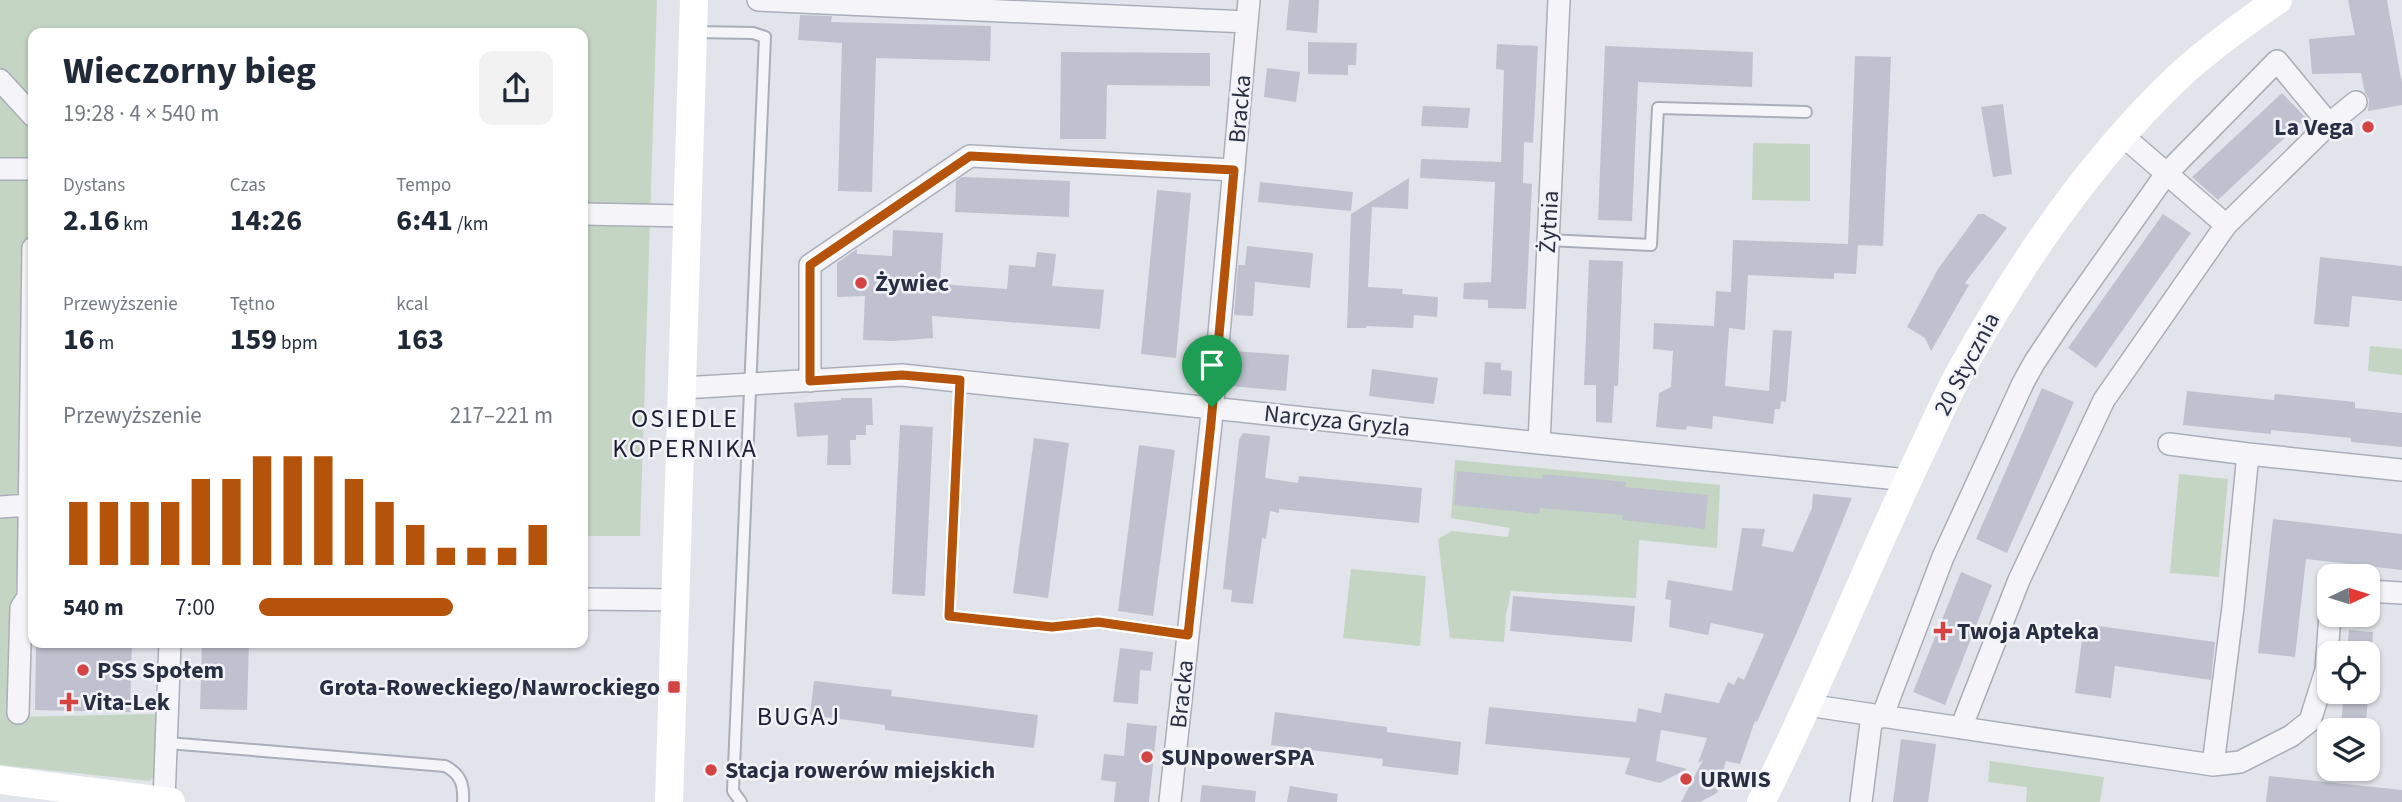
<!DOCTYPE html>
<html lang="pl">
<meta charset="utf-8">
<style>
body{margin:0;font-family:"Source Sans 3",sans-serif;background:#f2f2f3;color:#1f2937;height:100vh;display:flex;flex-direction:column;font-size:26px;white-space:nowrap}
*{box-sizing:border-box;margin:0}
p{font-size:23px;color:#747a83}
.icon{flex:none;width:38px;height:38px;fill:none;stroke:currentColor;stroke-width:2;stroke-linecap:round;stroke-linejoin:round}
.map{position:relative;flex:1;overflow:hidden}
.details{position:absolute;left:28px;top:28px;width:560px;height:620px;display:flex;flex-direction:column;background:#fff;border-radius:14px;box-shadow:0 2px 5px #0004}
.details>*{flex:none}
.needle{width:46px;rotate:86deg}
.fabs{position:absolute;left:2317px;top:564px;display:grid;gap:14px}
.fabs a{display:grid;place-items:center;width:63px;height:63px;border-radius:14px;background:#fff;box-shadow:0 2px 5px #0004;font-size:35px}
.pin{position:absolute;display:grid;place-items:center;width:60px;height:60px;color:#fff;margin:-72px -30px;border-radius:50% 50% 50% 0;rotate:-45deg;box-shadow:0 0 7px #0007}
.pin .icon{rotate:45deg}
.round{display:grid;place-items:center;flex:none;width:74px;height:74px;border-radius:14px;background:#f2f2f3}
.headline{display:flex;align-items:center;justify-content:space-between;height:119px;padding:0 35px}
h1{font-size:38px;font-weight:700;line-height:52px}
.metrics{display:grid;grid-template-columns:repeat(3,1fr);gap:10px;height:119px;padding:7px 35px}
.metrics div{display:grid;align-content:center}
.metrics b{font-size:30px;font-weight:700}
.metrics small{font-size:19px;font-weight:400}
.metrics p{font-size:19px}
.chart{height:196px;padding:14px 35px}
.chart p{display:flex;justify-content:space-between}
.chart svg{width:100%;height:126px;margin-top:7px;stroke:#b45309;stroke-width:6}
ul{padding:0 35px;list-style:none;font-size:23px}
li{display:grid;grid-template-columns:112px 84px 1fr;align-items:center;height:52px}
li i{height:18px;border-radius:9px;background:#b45309}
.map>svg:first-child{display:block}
.green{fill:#c4d5c3}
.building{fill:#bfc2ce}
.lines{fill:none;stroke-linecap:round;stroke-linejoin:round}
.lane-casing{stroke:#aaaeb9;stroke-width:14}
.street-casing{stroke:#aaaeb9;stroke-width:24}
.lane{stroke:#f5f5f9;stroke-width:10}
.street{stroke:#f5f5f9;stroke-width:21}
.secondary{stroke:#fff;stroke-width:28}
.route-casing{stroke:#fff;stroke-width:14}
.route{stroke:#b45309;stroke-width:9}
.poi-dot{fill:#d34443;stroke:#f2f3f8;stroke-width:2.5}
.labels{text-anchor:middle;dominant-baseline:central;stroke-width:5;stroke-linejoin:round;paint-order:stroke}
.street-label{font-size:24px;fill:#292f43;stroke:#f2f3f8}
.poi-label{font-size:24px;font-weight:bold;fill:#292f43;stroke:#f2f3f8;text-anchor:start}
.neighbourhood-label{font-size:26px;letter-spacing:2px;fill:#1b2034;stroke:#f2f3f8}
</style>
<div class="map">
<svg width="2402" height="802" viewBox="0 0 2402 802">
<rect width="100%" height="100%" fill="#e2e4eb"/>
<path class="green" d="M0,0H657L640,536H583V33H33V428L26,429L9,717L157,714V774L150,781L0,765Z
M1753,143L1810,144V201L1752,200Z
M2370,346L2402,349V375L2368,371Z
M1455,460L1720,485L1717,548L1639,540L1636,598L1511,591L1506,615L1504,642L1450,638L1438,539L1452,531L1508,537L1510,528L1451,518Z
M2179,474L2228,479L2219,577L2170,573Z
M1351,569L1426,576L1420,646L1343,638Z
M1990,761L2104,777L2100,802H2026L2027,787L1988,782Z"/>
<path class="building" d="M1289,0H1319L1317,33L1286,30Z
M2348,0H2387L2402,84V105L2368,111L2369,99L2365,93L2361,73L2312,74L2309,39L2355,35Z
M800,15L832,16L831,22L991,26L990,61L876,58L872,192L838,191L842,43L798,40Z
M1308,42L1357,43L1356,65H1348V75L1308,74Z
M1497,44L1538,46L1533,143L1524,142L1523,183L1532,184L1526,309L1488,308V300L1463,299L1464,283L1491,282L1495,182L1420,178L1421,159L1501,162L1504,70L1496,69Z
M1605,46L1753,52L1752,87L1638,82L1632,221L1598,220Z
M1061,52L1210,53V86L1107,85L1106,139H1060Z
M1855,56L1891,57L1883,246L1858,245L1856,274L1834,273V279L1748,275L1745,330L1729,328L1725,386L1769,391L1773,330L1792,331L1786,402L1781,401L1780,409H1775L1773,424L1713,416L1712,429L1687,426L1686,430L1656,427L1659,393L1671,387L1673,351L1653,349L1654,323L1714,326L1716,291L1731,292L1733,240L1848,244Z
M1267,68L1300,72L1296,102L1264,97Z
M2282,93L2306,118L2218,200L2192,177Z
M2003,104L2012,174L1993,177L1981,107Z
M1423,106L1470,108L1468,128L1421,126Z
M962,177L1070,181L1069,217L955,212L956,181Z
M1409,178L1408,209L1372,207L1368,287L1403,289L1402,294L1438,297L1437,317L1414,315L1413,328L1366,326V328H1347L1351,214Z
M1260,182L1353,192L1351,211L1258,202Z
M1157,190L1191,193L1176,358L1141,354Z
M1978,214H1984L2007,228L1965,283L1969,285L1931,351L1925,338L1907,327L1938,269Z
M2163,214L2191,233L2096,368L2068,348Z
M893,230L943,233L940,284L1007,289L1009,265L1035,267L1037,252L1056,254L1052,286L1104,290L1100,329L932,316L933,338L894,341L863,340L865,296L837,297V263L857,249V254L892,256Z
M1247,246L1313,253L1310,288L1255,282L1253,316L1234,315L1238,265H1245Z
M2320,257L2402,266V301L2352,296L2349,327L2314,324Z
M1589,260L1623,261L1618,386H1614L1612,423L1596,422V385H1584Z
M1231,351L1289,355L1286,391L1229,386Z
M1485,362L1501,363V370L1512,371L1511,396L1483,394Z
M1372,369L1438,378L1434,404L1369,396Z
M2042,388L2074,402L2007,553L1976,539Z
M2187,391L2274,400L2275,394L2355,402V408L2402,413V447L2351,442V438L2271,430V434L2183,425Z
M841,398H872L873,425H866V435H856V440H850L851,465H827L828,435L797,437L794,403L841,400Z
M900,425L933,427L925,596L892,594Z
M1243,433L1270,436L1265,478L1298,483L1299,476L1422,488L1419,523L1279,509V513L1270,511L1266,539L1262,538L1253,604L1231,602L1232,590L1223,589L1239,440Z
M1034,438L1069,443L1048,598L1013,593Z
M1139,445L1175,450L1153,616L1118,611Z
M1457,471L1542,479L1543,474L1626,482L1625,487L1708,495L1705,529L1622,520L1623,515L1540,508L1539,514L1454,505Z
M1813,494L1852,498L1801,623L1757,722L1755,721L1740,764L1726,761L1717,793L1700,802H1681L1703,760L1698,763L1707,738L1661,730L1656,761L1687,769L1660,783L1625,774L1630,758L1485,744L1489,707L1636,722L1638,708L1661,713L1665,693L1719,703L1728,682L1734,685L1738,677L1744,680L1764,634L1711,623L1708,635L1669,627L1671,600L1665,599L1668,580L1732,591L1742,528L1765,529L1762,546L1793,552L1812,508Z
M2273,519L2402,534V570L2306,559L2295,657L2258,653Z
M1961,572L1992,585L1945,705L1913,692Z
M1513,596L1635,606L1632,642L1510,631Z
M2084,624L2215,642L2211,680L2115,666L2111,698L2075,693Z
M2349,630L2373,632L2372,653H2347Z
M36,642H132L130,712L35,710Z
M202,642H249L247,710L200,709Z
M1120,648L1153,652L1151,671L1140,670L1138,704L1113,702Z
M814,681L892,690L891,696L1038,715L1034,748L885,730V725L810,715Z
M2344,691H2369L2365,728L2341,726Z
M1275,712L1387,727V732L1461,742L1458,775L1382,766L1383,759L1271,745Z
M1127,723L1157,726L1149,802H1114L1116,782L1101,780L1104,754L1124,756Z
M1901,739L1936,744L1928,802H1893Z
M2269,776L2402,790V802H2266Z
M1202,785L1256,791L1255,802H1200Z
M1290,786L1338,794L1337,802H1287Z"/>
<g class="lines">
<g class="lane-casing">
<path id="lane" d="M694,32L753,33L765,37L733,791L741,802
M1548,240L1651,245L1658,108L1806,112
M960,380L949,616L1050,627L1098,622L1188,635
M168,743L445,766C461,774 464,785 463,802"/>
</g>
<g class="street-casing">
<path id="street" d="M758,0L1247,22
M0,80L33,116
M2122,135L2226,225
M0,169H33
M583,214L688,216
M810,381V265L970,156L1234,170
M682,388L902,375L1539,443L1908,480
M1539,443L1559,0
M2169,444L2248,454L2402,470
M0,507L29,505
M2368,591L2402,593
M583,599L677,600
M1807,705L2213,765L2240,762L2291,736L2310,721L2326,670L2330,614
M18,713L21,608L28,597L33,248
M1882,717L1943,557L2023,383L2034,363L2062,321L2166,174L2277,61L2329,124
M1961,728L2019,580L2104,400L2226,225L2329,124L2356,102
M2213,765L2233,607L2248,454
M164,801L170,642
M1170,802L1211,423L1249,0
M1861,802L1872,715"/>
</g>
<use href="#lane" class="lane"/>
<use href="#street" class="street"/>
<path class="secondary" d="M0,780L171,802
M669,802L694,0
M1761,802C1820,686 1867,564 1924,446C1936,421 1947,395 1961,370C2020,264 2089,162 2177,78C2208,49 2243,24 2278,0"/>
</g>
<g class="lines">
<g class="route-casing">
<path id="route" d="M970,156L1234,170L1211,423L1188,635L1098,622L1052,627L949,616L960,380L902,375L810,381V265Z"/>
</g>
<use href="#route" class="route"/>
</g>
<g class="poi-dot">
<circle cx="2368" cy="127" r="7"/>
<circle cx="861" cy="283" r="7"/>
<path d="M1939.5 620.5h7v7h7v7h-7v7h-7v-7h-7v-7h7z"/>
<circle cx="83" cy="670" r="7"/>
<rect x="667" y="680" width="14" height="14" rx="3.5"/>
<path d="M65.5 691.5h7v7h7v7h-7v7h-7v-7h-7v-7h7z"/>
<circle cx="1147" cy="757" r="7"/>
<circle cx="711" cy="770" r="7"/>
<circle cx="1686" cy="779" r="7"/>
</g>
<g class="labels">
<g class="street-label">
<text transform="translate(1240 109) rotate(-85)">Bracka</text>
<text transform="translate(1549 222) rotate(-87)">Żytnia</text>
<text transform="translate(1967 364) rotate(-62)">20 Stycznia</text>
<text transform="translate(1337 421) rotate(6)">Narcyza Gryzla</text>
<text transform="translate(1182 694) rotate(-84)">Bracka</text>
</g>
<g class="poi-label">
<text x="2354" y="127" text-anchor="end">La Vega</text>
<text x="875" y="283">Żywiec</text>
<text x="1957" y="631">Twoja Apteka</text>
<text x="97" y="670">PSS Społem</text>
<text x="660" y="687" text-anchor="end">Grota-Roweckiego/Nawrockiego</text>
<text x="83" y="702">Vita-Lek</text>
<text x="1161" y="757">SUNpowerSPA</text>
<text x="725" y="770">Stacja rowerów miejskich</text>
<text x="1700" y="779">URWIS</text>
</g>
<g class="neighbourhood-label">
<text x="685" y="418">OSIEDLE<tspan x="685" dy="30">KOPERNIKA</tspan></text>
<text x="799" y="716">BUGAJ</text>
</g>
</g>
</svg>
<div class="fabs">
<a><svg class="needle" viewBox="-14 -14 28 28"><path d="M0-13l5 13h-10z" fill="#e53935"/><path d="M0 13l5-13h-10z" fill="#747a83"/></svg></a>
<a><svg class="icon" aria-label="locate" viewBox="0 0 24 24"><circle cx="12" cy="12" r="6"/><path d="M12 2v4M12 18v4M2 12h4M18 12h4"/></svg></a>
<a><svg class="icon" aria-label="layers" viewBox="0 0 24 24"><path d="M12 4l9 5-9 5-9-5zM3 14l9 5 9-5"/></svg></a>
</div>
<div class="pin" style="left:1212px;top:407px;background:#1e9e55"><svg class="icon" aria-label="arrive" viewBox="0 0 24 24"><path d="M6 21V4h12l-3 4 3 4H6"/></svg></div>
<section class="details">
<div class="headline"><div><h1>Wieczorny bieg</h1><p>19:28 · 4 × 540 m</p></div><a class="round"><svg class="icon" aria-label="share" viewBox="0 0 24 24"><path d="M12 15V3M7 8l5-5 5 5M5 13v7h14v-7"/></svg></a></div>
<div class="metrics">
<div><p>Dystans</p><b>2.16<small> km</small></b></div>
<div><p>Czas</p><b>14:26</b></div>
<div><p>Tempo</p><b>6:41<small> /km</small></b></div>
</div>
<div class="metrics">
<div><p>Przewyższenie</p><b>16<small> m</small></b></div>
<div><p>Tętno</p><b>159<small> bpm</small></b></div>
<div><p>kcal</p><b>163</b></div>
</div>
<div class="chart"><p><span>Przewyższenie</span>217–221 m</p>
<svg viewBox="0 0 160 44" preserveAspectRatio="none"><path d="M5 44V22M15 44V22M25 44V22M35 44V22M45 44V14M55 44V14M65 44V6M75 44V6M85 44V6M95 44V14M105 44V22M115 44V30M125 44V38M135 44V38M145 44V38M155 44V30"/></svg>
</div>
<ul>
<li><b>540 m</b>7:00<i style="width:66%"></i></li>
</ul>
</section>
</div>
